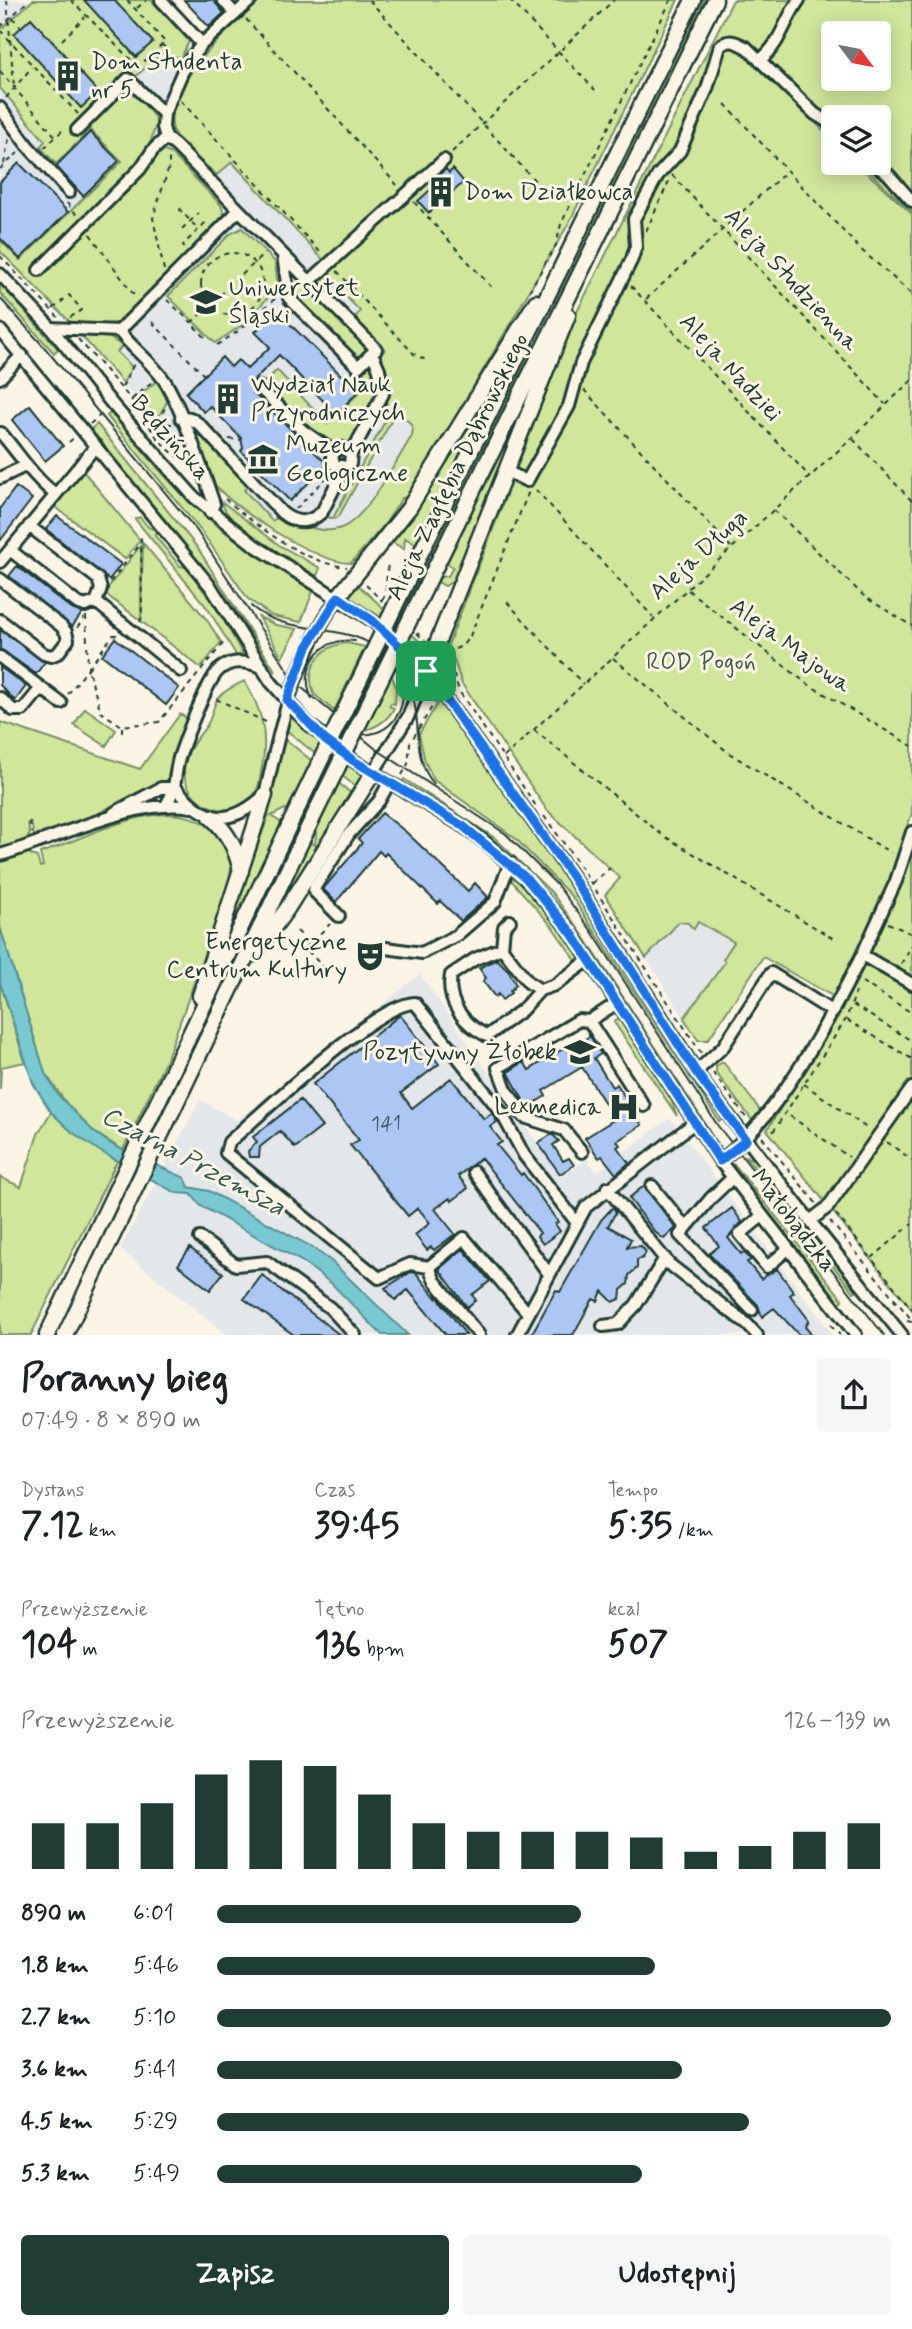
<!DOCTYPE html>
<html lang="pl">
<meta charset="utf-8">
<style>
body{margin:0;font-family:Mynerve,sans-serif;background:#f6f6f6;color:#202124;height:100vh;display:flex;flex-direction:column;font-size:26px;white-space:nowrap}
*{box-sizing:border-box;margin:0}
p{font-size:23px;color:#757577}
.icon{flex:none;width:38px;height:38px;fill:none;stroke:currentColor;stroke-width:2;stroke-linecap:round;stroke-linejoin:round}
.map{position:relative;height:1335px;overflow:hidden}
.sheet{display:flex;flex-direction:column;background:#fff;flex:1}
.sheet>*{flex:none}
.needle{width:46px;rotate:122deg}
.fabs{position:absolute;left:821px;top:21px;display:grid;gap:14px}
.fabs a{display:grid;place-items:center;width:70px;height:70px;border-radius:7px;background:#fff;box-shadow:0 4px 18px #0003;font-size:35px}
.pin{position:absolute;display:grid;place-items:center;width:60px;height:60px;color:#fff;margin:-30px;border-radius:14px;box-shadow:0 4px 10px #0006}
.round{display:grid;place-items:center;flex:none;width:74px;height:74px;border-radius:7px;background:#f6f6f6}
.summary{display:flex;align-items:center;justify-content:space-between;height:119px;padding:0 21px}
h1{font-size:38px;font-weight:700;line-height:52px}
.figures{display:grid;grid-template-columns:repeat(3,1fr);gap:10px;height:119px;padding:7px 21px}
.figures div{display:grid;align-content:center}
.figures b{font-size:35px;font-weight:700}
.figures small{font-size:19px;font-weight:400}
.figures p{font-size:19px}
.chart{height:196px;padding:14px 21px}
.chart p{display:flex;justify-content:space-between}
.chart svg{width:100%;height:126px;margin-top:7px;stroke:#1f3d34;stroke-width:6}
.action{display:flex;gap:14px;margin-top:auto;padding:14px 21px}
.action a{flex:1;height:80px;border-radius:7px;background:#1f3d34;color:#fff;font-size:28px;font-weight:700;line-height:80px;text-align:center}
.action a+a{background:#f6f6f6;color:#202124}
ul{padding:0 21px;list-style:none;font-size:23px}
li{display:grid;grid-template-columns:112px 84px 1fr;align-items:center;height:52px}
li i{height:18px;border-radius:9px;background:#1f3d34}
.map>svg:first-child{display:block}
.built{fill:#e4e7ea}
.green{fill:#d0e69b;stroke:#789268;stroke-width:2;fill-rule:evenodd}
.water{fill:#79c9d3;stroke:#559193;stroke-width:2}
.building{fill:#acc7f4;stroke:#1f3d34;stroke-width:2}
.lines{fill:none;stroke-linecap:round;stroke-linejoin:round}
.minor-casing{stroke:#1f3d34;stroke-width:16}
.major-casing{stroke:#1f3d34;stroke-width:19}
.path{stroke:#1f3d34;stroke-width:2;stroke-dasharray:5 5;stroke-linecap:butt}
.minor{stroke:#fcf5e5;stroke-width:10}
.major{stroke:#fcf5e5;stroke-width:14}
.tram{stroke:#1f3d34;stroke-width:2}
.major-bridge-casing{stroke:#1f3d34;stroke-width:19;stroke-linecap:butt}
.major-bridge{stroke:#fcf5e5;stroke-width:14}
.route-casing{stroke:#fff;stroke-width:14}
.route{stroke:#1a73e8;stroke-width:9}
.labels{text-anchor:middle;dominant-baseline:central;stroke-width:6;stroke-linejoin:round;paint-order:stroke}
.number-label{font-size:21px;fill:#426064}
.poi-label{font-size:24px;fill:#1f3d34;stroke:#fcf5e5;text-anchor:start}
.street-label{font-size:24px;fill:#1f3d34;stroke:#fcf5e5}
.park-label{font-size:24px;fill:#425f49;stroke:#fcf5e5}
.water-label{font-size:26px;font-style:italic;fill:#315954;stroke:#fcf5e5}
</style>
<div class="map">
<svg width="912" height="1335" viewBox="0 0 912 1335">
<rect width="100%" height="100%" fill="#fcf5e5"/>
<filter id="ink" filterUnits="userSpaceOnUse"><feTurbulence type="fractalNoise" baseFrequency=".0143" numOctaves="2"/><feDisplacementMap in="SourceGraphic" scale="14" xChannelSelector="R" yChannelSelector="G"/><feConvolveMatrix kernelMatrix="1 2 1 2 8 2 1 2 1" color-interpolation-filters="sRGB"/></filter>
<g filter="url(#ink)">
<path class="built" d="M0,0H153L191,42L164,97L157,129L160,139L206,187L232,162L413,358L453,374L364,516L316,549L272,526L214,465L152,417L0,248Z
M679,922H698L734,942L723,958L725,962L684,1018L646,958Z
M420,974L561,1177L587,1159L597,1172L670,1118L833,1335H227L120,1249L200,1100L237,1120Z"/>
<path class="green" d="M33,0H151L189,41L181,58L162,53L134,78L128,74L71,131L76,136L122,89H133L157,121L149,147L135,167L32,268L41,276L146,171L162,150L172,154L221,205L225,217L117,323L100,325L70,322L0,251V240L20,260L122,161L90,130L56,164L40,147L45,141L0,88V30Z
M260,0H678L569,223L409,497L402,498L386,523L351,563C318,563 236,511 215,485C205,473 197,444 191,429L196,427L250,484L244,490L272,521L280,516C297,523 318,534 338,529C366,522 396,460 412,436C415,422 406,419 395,414L339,516L335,519L323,516L333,518L390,412L376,403L353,443L339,446L305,428L263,384L277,370L327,424L359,393L351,383L385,350L354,319L360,311L332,282L324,288L315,280L328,265L232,162L217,175C207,166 179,145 174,133C157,91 233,25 260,0Z
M701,0H708L557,304L553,296Z
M733,0H912V212L860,163H878V117H833V138L809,116L833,140V163H856L912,214V813L879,909L836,998L763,957L708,1040H698L684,1018L725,962L723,959L734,942L698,922L694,929L688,923L679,922L646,958L605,895L620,878L547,810L462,684L452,655L447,648L578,310ZM833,33H878V79H833Z
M242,228L275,262L278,287L241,326L215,343L168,296L230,234Z
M290,270L364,341L367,349L364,355L355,360L294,299Z
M0,283L58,349L54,353L0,293Z
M79,333L107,336L122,346L117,352L132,367L123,383Z
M531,343L543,363L458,578L445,586L438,582L440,577L448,576L453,567L405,538L404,549L392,542L425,493L498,367Z
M158,380L168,400L156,421L135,398Z
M111,412C140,447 168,483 202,513C236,543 275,566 314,589L301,622L272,616L248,599L202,532L107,416Z
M97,424L197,547L276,672L229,602L90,430Z
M84,472L140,540L125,559L54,506L77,476Z
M221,501L279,545L320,568L317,576C289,560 231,533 221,501Z
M140,517L148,527L156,530L155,536L180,566L186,567L221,614L244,657L238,658L208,609L135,519Z
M143,543L207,620L221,642L201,668L141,621Z
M141,545V618L140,620L104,593Z
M356,583L429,650L425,657H422L368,610L350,597L348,595Z
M259,617L276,625L297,629L282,658Z
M347,643L365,647L334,711L314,694C304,668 320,646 347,643Z
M391,674L396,687L395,704L391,703L389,706L394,708C387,722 374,728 363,731Z
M244,681C262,709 268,733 262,767C260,775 260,785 256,792C231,830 173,800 186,759C189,747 199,736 205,728C212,720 212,707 218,698C223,691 237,685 244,681Z
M439,701L557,866L722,1119L719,1121L572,897L515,838L434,780L425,762L419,734Z
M85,708L116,730L106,746L74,725Z
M180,714L187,718L174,751L167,781C141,788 120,802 97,814C78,824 55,830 34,836L31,822L28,823L30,834L26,839L31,855L37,857L40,867L43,866L40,853C91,837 174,786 218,835C234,852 233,871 227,891L167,1058L123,1150L94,1132L74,1114L45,1073L0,927V722L140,769Z
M290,717L361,775L362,779L357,788L285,729Z
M284,738L352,794L269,924L309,842L315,845L316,834L285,809L271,816L282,823L220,954L268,816Z
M404,779L495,838L551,892L583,935L708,1128L705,1130L578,932L535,879L481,831L402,783Z
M912,856V1310L767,1130L841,1011L864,967Z
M512,873L551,918L581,959L577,962L551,925L510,879Z
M0,982L25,1062L1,1067L0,1090Z
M619,1019L671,1099L677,1116L614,1022Z
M723,1062L757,1106L760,1112L752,1120L716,1073V1066Z
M51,1112L72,1132L117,1161L31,1335H0V1177L21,1187L38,1134Z
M745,1156L754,1160L858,1289L854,1292Z
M734,1164L843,1300L839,1304L740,1180L733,1169Z"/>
<path class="water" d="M0,927L45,1073L58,1095L94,1132L114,1146L185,1178L189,1187L209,1191L310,1246L331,1261L408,1335H382L332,1284L303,1262L201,1206L191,1194L176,1193L101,1152L72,1132L51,1112L33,1083L0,982Z"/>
<path class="building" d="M84,0H114L153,42L136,57Z
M184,0H213L224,13L209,27Z
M31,18L98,92L81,108L14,34Z
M90,132L119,161L83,196L56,166Z
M19,163L68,212L20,259L0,238V182Z
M446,169L449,173L453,169L464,182L429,213L418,201L439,182L435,178Z
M276,310L358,392L336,414L279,355L249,385L253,393L325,462L326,466L290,501L241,451L243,448L241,438L210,406L204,412L186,393L222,357L231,367L238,360L247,369L270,347L255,332Z
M30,405L63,446L45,461L12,420Z
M16,487L32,499L0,541V508Z
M57,516L121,564L109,580L46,529Z
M17,566L72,609L82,613L72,627L9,576Z
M0,630L45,662L36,674L0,649Z
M115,638L179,688L166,705L102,655Z
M0,667L26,686L15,701L0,685Z
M382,813L406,832L468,891L475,883L488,897L461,921L440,901L438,904L386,853L384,856L379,851L336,902L323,889L362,843L358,839Z
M497,959L508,970L516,985L510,991L511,993L502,1000L498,994L495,997L483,981L486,978L479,968Z
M400,1015L439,1064L401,1093L412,1108L451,1078L484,1119L492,1113L497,1122L490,1127L502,1142L497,1145L521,1175L523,1173L558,1222L555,1224L560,1231L543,1244L537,1236L540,1233L481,1158L458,1176L468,1188L452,1201L450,1198L435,1209L455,1234L434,1250L431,1247L427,1250L415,1235L430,1223L418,1208L408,1216L350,1145L359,1140L313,1084Z
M590,1036L601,1054L594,1058L612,1087L617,1084L642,1125L617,1141L620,1145L617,1147L629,1163L616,1174L602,1156L599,1158L585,1138L615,1119L582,1067L543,1091L546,1096L527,1107L508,1072L524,1062L529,1070L566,1047L568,1050Z
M300,1100L322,1127L295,1148L280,1131L260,1147L259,1157H249L248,1151L257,1142L253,1137Z
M552,1134L559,1141L553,1145L563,1161L569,1158L574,1165L560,1174L538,1143Z
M644,1186L676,1228L664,1239L655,1232L629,1198Z
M613,1207L616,1212L608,1226L631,1239L627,1247L641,1246L646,1252L643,1258L637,1260V1268L629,1275L628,1284L621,1290L620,1299L613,1302L602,1291L598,1301L593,1299L573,1335H531L556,1290L560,1292L601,1220Z
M732,1208L742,1222L728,1238L741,1254L744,1252L751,1260L747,1262L761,1279L777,1269L794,1292L790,1295L809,1320L805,1327L812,1335H799L774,1308L762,1317L758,1305L709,1254L719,1246L706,1228Z
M190,1248L223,1273L210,1290L178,1265Z
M463,1249L490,1281L472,1295L476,1300L467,1307L439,1269Z
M411,1272L416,1273L436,1298V1295L466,1335H446L408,1290L395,1300L385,1288Z
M262,1275L273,1284L340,1335H294L244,1299Z"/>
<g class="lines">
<g class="minor-casing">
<path id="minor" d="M161,0L202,44
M223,0L235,14
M251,0L202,44L185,66L164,114L163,127L166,138L176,146L376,349L358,367L289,298L283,255
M761,59C780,45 785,19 799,0
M0,108L27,145L69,192
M77,130L128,79L164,114
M872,163L888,174L912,201
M39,270L140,169L153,150L166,138
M0,274L51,328L113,405L194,497L254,545L373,621L426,671L572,876L705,1085L810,1221L902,1335
M310,281L444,160
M51,328L119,331C133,349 154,364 166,383C184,414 202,469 214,504L210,512
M0,330L211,587L271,682L307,723L354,761L463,826L486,843L526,879L571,932L720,1161L856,1335
M119,331L239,210
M0,378L22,355
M259,387L302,430L334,452
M181,418H190L199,424L282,513C296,524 309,524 322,512L345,467L350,464L351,454L383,394L379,369L372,353
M1,433C19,454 33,477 55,494
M345,467L334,464L332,456L337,449L343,448L351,454
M506,471L527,481L569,406L581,363L632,259L636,246L634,219L658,175L680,151L707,89L720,46C730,38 736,42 747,48L815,114L833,125
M0,478L25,466
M10,550L77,603L85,606L96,602L101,589L98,579L29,526
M0,562L96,446
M0,579L61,626L66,632L68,640L58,653L51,656L44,654L0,620
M96,602L181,671
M0,657L61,703
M0,698L13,710H23L41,688
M373,773L408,717L426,671
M176,788C206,824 230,827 265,795C283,716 292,666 338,597
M166,805C177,789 174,776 179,758C184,742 208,678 220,669C233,659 248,662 262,667
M114,813L161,788H176
M0,855C53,840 138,797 191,807
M339,916L314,891L315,887L349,834L379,801L389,783
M386,948L422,953L457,935L495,902L510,863
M502,948L504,927L510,921
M862,955L896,881L912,832
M540,990L522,1010L487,1036C464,1024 446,1003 451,975L475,959L502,948L528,982L540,990L555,985L589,960
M589,1021L644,1106
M696,1072L723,1047L771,973L833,1012
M582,1152L564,1130L524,1117L506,1089L498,1068L579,1020L589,1021L617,1003
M720,1161C778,1118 829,1020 862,955L912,984
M474,1172L549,1274
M732,1178L712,1197L680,1235L752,1310
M652,1186L686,1228
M607,1188L669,1264L748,1325L757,1335
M761,1217L740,1234L767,1267L788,1249
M810,1221L828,1207L912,1088
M200,1238L236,1265L267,1262L330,1308L355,1335
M429,1267L464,1238L527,1312
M603,1326L618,1324L636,1305L665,1258
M479,1335L435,1281L429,1267L410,1264L379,1278L226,1153L229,1142C263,1113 376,1003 415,1003L501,1112L524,1155L577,1223
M517,1335L586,1207L694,1123"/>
</g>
<g class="major-casing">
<path id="major" d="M457,523L715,0
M425,544L693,0
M338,597L409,508L536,302
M426,671L568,315
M211,817C228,833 236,848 241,871
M254,954L287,909L373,773
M200,996L265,795
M47,1335L289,826
M65,1335L304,836"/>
</g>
<path class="path" d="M7,0L14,87
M71,0L138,67L135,69
M127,0L165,42L139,66
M369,0L548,195
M510,0L595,90
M137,8L147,0
M12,17L21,27
M246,19L397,185
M0,27L29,0
M0,30L78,114
M62,40L85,17
M163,45L168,53L169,63
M0,71L56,137
M6,98L32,67
M181,101L322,254
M725,104L859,248L912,294
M44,148L65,128
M452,152L614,0
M4,164L9,139
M0,169L18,153
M672,175L885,404
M414,202L493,289
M67,203L77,215
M181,208L180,210L198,229
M182,229L199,213
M646,231L670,179
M90,234L136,298
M185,248L183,245L208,220
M201 284a31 31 0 1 1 62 0a31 31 0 1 1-62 0Z
M0,256L58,317
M164,270L153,218L169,167V154
M337,271L414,354L428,361
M631,286L809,476
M529,291L556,245L561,224L671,0
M646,299L787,171
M167,300L191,322
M53,309L69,295L82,310L69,318
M152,322L204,375
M205,337L191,323L265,253
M78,339L188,464
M217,345L240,330L279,295
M122,387L134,364
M584,390L731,547
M132,399L152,382
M146,417C150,434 170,453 185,461
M90,424L105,411
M157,424H173
M151,429L156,425L166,406
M229,439L242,440
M853,439L912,501
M69,442L75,437
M536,490L653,617
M225,499C256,525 305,564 347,567
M296,509L326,478
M774,510L865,597L912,626
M110,582L141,543
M366,585L382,601
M688,590L806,683L912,746
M382,600L385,595L388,562
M507,602L583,684
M140,622L142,617L141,536
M77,628L84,618
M417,633L425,641
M117,635H113L88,669L101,712L122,726L159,722L225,641
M446,653L462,646L470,636L529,491
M448,655L459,691L536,806
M613,658L729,753L891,853
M68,694L88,669L86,616
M216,699L266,722
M122,727V737
M534,730L661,834L834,939
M504,757L852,438L912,380
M402,775L408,764L410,743L435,702
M544,816L576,860L701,1053
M29,822L32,833
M592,883L610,868
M888,923L912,934
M297,931L310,943
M901,964L912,945
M325,969L305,948L330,924
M862,982L912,1013
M853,1005L912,1041
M847,1020L912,1059
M713,1073L747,1119
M804,1084L868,1129
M790,1116L849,1157
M773,1132L846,1019L856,992
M762,1137L816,1203
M887,1142L912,1160
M836,1214L912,1309
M830,1221L912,1320
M872,1258L912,1224
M894,1298L896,1308
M907,1321L912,1322
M831,1325L840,1335"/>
<use href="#minor" class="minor"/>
<use href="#major" class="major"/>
<path class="tram" d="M0,298L45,348L197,531L296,683L376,749L506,834L557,885L591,930L718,1126L884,1335
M251,606C288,639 350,618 386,656C397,668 409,685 414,702C421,730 413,760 434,784
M312,699C298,668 320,636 355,641
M353,733C385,741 410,713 401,681"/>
<g class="major-bridge-casing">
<path id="major-bridge" d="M289,826L425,544
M304,836L457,523"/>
</g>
<use href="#major-bridge" class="major-bridge"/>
</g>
</g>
<g class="lines" filter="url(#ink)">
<g class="route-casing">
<path id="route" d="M338,597L373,621L426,671L572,876L696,1072L746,1140L720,1161L571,932L526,878L463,826L354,761L325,740L287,700L307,647Z"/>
</g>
<use href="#route" class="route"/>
</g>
<defs>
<g id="building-bare" transform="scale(2.415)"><path d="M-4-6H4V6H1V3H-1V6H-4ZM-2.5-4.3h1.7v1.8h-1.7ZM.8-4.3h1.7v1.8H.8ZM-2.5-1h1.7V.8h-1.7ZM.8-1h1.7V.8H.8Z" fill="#1f3d34" stroke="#fcf5e5" stroke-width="2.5" paint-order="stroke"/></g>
<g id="university-bare" transform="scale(2.415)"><path d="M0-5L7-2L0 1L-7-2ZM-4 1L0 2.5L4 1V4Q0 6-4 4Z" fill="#1f3d34" stroke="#fcf5e5" stroke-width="2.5" paint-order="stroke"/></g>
<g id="museum-bare" transform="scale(2.415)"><path d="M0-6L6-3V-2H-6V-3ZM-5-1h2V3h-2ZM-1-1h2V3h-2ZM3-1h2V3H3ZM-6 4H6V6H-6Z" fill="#1f3d34" stroke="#fcf5e5" stroke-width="2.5" paint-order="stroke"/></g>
<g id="theatre-bare" transform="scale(2.415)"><path d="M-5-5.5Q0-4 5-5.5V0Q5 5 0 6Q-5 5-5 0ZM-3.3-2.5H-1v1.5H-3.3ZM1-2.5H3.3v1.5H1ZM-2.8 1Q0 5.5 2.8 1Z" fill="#1f3d34" stroke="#fcf5e5" stroke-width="2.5" paint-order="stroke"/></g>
<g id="school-bare" transform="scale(2.415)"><path d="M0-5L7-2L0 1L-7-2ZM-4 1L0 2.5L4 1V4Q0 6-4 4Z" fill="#1f3d34" stroke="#fcf5e5" stroke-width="2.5" paint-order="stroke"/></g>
<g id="hospital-bare" transform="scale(2.415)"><path d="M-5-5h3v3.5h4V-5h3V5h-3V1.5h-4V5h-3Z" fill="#1f3d34" stroke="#fcf5e5" stroke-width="2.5" paint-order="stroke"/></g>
</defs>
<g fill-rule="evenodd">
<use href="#building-bare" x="68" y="76"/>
<use href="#building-bare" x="441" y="192"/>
<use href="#university-bare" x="206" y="302"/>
<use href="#building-bare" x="228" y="399"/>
<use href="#museum-bare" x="263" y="459"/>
<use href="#theatre-bare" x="370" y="956"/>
<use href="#school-bare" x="580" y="1052"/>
<use href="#hospital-bare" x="624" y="1107"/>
</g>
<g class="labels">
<g class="number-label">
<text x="386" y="1124">141</text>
</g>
<g class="poi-label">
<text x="91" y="62">Dom Studenta<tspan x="91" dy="28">nr 5</tspan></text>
<text x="464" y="192">Dom Działkowca</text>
<text x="229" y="288">Uniwersytet<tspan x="229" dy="28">Śląski</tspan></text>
<text x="251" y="385">Wydział Nauk<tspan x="251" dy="28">Przyrodniczych</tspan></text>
<text x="286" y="445">Muzeum<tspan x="286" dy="28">Geologiczne</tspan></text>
<text x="347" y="942" text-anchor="end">Energetyczne<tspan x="347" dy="28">Centrum Kultury</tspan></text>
<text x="557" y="1052" text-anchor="end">Pozytywny Żłobek</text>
<text x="601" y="1107" text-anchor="end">Lexmedica</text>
</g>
<g class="street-label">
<text transform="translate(791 280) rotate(47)">Aleja Studzienna</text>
<text transform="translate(730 368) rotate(47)">Aleja Nadziei</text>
<text transform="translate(170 438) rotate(48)">Będzińska</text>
<text transform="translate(458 467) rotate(-64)">Aleja Zagłębia Dąbrowskiego</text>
<text transform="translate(699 555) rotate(-42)">Aleja Długa</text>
<text transform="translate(790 646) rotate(36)">Aleja Majowa</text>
<text transform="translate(793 1221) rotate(52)">Małobądzka</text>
</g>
<g class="park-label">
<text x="701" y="662">ROD Pogoń</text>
</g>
<g class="water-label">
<text transform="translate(193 1162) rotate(28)">Czarna Przemsza</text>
</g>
</g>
</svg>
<div class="fabs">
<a><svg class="needle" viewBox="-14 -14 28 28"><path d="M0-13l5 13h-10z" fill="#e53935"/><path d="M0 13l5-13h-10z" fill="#757577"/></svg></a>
<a><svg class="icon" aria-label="layers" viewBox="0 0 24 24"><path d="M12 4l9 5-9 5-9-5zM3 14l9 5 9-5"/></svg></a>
</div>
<div class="pin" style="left:426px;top:671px;background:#1e9e55"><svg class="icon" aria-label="arrive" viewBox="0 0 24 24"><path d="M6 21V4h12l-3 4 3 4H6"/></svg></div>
</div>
<section class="sheet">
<div class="summary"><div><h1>Poranny bieg</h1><p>07:49 · 8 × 890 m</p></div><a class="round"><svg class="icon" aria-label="share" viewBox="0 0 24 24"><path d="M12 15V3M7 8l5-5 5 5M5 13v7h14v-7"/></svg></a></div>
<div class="figures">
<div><p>Dystans</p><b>7.12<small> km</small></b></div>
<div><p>Czas</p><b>39:45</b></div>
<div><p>Tempo</p><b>5:35<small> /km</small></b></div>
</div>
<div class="figures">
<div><p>Przewyższenie</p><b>104<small> m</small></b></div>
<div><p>Tętno</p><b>136<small> bpm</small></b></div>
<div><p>kcal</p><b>507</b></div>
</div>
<div class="chart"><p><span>Przewyższenie</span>126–139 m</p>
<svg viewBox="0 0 160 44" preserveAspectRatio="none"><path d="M5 44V28M15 44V28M25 44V21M35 44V11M45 44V6M55 44V8M65 44V18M75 44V28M85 44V31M95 44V31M105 44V31M115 44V33M125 44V38M135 44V36M145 44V31M155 44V28"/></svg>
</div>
<ul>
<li><b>890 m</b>6:01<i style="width:54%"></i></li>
<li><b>1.8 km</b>5:46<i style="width:65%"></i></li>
<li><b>2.7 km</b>5:10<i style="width:100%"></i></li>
<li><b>3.6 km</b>5:41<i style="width:69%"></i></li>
<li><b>4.5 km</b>5:29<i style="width:79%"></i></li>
<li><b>5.3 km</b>5:49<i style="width:63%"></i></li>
</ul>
<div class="action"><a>Zapisz</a><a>Udostępnij</a></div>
</section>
